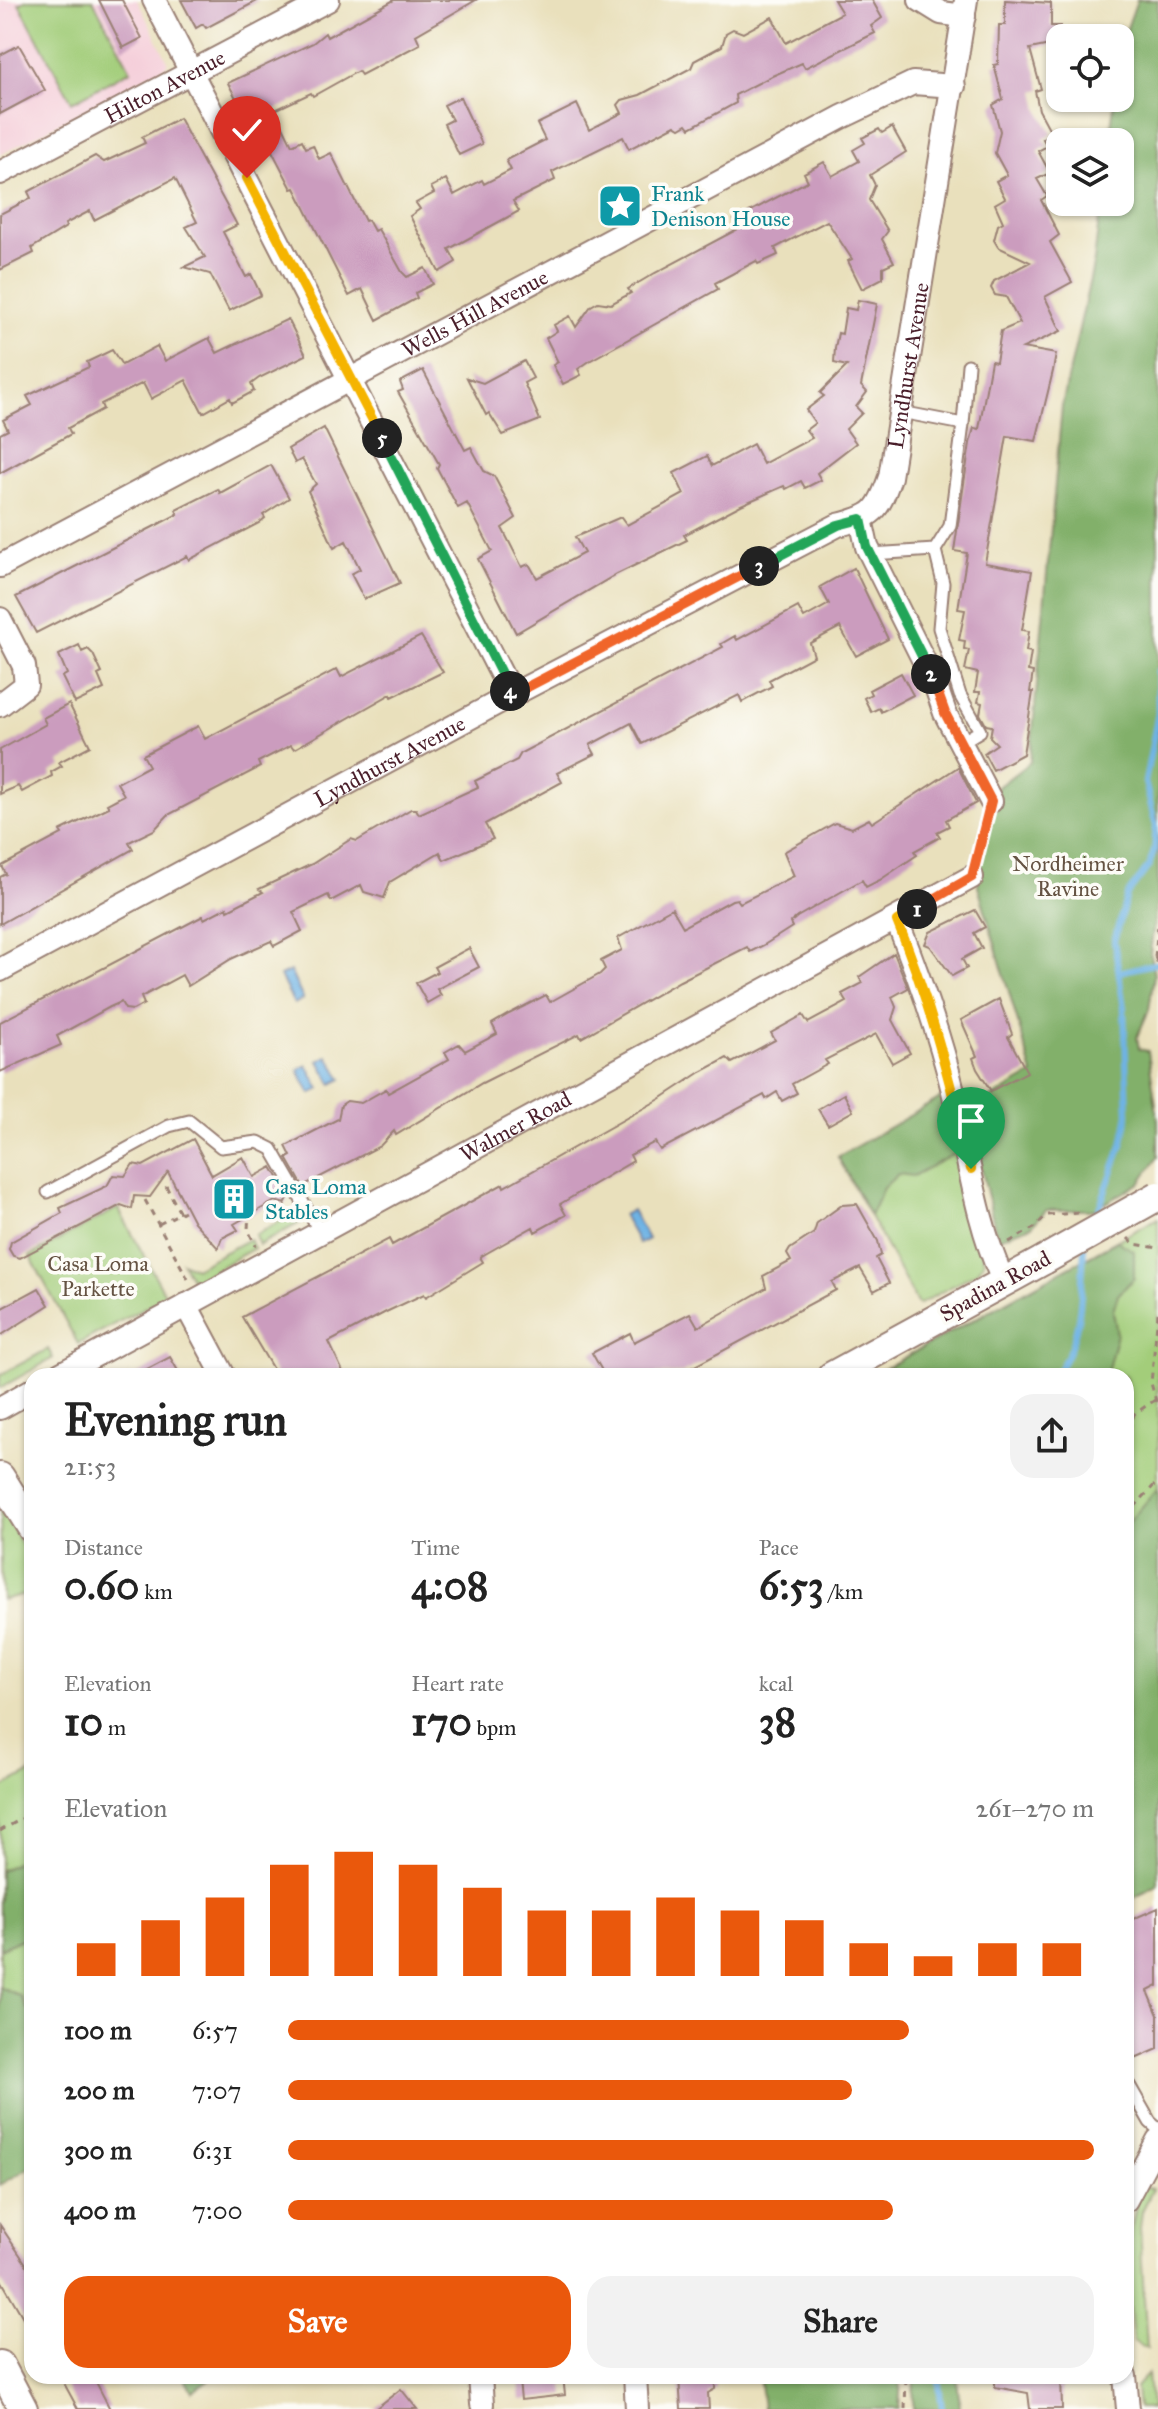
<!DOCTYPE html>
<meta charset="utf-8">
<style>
body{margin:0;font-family:"IM FELL Great Primer",serif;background:#f2f2f2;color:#222;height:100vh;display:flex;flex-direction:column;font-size:30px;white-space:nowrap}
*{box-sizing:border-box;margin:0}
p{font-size:26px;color:#767676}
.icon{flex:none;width:44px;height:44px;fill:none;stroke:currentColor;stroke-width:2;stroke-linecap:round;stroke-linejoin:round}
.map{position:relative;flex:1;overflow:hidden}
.panel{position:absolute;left:24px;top:1368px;width:1110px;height:1016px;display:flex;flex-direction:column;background:#fff;border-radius:24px;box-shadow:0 2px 6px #0004}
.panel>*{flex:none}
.controls{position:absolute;left:1046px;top:24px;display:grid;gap:16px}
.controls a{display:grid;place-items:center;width:88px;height:88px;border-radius:16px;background:#fff;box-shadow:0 2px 6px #0004;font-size:40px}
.pin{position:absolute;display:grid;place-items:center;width:68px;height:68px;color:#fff;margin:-82px -34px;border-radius:50% 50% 50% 0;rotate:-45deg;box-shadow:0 0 8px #0007}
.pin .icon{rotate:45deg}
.km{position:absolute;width:40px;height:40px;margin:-20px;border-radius:50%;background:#222;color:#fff;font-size:22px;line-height:40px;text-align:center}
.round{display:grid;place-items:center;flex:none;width:84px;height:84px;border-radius:24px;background:#f2f2f2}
.head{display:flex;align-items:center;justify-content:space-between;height:136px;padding:0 40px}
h1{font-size:44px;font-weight:700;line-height:60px}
.metrics{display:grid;grid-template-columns:repeat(3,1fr);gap:12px;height:136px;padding:8px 40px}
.metrics div{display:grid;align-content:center}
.metrics b{font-size:40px;font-weight:700}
.metrics small{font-size:22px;font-weight:400}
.metrics p{font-size:22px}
.chart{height:224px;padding:16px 40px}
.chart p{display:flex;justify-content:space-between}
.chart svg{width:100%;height:144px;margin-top:8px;stroke:#ea580c;stroke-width:6}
.button{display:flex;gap:16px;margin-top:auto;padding:16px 40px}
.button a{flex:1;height:92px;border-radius:24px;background:#ea580c;color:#fff;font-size:32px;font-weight:700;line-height:92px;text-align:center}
.button a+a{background:#f2f2f2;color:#222}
ul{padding:0 40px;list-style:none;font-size:26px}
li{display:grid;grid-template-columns:128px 96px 1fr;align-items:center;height:60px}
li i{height:20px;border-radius:10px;background:#ea580c}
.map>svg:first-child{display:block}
.built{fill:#f5cfda}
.green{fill:#a3cd7a;stroke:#767652;stroke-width:2}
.forest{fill:#82b06a;stroke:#66684a;stroke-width:2}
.water{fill:#6eb3e4;stroke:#5c6988;stroke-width:2}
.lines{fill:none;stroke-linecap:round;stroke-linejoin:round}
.stream{stroke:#6eb3e4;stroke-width:6}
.building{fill:#cb9cbe}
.service-casing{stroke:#9a8074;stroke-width:15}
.minor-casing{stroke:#9a8074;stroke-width:26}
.tertiary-casing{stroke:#9a8074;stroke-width:32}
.path{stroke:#9a8074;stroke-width:3;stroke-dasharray:6 6;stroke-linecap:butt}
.service{stroke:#fff;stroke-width:11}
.minor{stroke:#fff;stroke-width:22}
.tertiary{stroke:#fff;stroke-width:28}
.tertiary-bridge-casing{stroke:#9a8074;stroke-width:32;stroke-linecap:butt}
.path-bridge{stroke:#9a8074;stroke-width:3;stroke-dasharray:6 6;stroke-linecap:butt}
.tertiary-bridge{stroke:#fff;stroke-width:28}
.split-1-casing{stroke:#fff;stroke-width:16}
.split-2-casing{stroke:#fff;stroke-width:16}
.split-3-casing{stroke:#fff;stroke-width:16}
.split-4-casing{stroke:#fff;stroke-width:16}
.split-5-casing{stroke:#fff;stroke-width:16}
.split-6-casing{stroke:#fff;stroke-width:16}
.split-1{stroke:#f5b400;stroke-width:10}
.split-2{stroke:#f0652b;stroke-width:10}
.split-3{stroke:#22a559;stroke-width:10}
.split-4{stroke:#f0652b;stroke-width:10}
.split-5{stroke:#22a559;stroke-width:10}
.split-6{stroke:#f5b400;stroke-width:10}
.labels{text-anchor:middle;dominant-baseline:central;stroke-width:7;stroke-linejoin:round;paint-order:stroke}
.street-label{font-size:22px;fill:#4a1f2b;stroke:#fdfcf7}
.culture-label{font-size:22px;fill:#0d838f;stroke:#fdfcf7;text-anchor:start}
.park-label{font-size:22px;fill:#655343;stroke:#fdfcf7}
</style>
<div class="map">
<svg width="1158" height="2409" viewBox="0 0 1158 2409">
<rect width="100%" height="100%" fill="#fdfcf7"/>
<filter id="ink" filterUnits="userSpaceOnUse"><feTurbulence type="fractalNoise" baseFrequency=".0125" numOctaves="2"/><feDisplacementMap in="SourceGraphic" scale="16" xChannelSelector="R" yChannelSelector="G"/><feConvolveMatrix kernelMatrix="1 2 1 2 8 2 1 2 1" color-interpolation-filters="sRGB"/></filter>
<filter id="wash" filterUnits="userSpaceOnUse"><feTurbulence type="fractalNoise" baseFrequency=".006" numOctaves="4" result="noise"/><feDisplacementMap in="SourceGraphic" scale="32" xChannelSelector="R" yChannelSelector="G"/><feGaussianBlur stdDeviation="1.8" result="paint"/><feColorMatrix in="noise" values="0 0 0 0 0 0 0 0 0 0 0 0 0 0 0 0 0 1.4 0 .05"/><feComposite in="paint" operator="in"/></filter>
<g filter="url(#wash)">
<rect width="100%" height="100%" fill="#e9e0bc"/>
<path class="built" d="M0,0H137L168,61L166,66L0,155Z"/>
<path class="green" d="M27,0H93L131,70L72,102L19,4Z
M946,1095L984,1262L977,1272L918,1305L838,1157Z
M118,1208L166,1296L78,1344L30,1256Z
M302,1209L307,1219L259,1245L255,1235Z
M1158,1218V1886L1126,1902V1376H871Z
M249,1239L254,1248L193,1282L182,1262L195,1268Z
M48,1349L53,1358L0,1388V1375Z
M0,1507L32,1562V1589L29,1591L32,1584L28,1579L23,1585L25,1594L2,1600Z
M32,1772V1854L0,1871V1789Z
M32,1934V2011L27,2010L20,1996L0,1987V1949Z
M1142,2185L1153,2189L1142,2211L1140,2228L1147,2349L1133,2341C1127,2286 1124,2238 1142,2185Z
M1148,2373L1151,2409H1138L1136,2387Z"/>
<path class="forest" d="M1137,0H1158V893L1150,954L1154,975L1149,1010L1137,1037L1139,1049L1148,1051L1158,1120V1157L1140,1183L1093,1210H1046L1032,1226L997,1239L969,1110L1033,1074L978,886L980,858L995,789L1030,762L1062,406L1094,261L1101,202H1120V142H1109L1115,98H1120L1121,45Z
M946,1095L958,1152L913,1176L898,1174L883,1188L870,1216L838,1157Z
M1117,1241L1134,1251V1278L1118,1295L1113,1311L1117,1334L1106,1376H871Z
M1158,1488V1885L1126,1902V1525Z
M32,1854V1934L0,1949V1871Z
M0,1987L20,1996L27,2009L32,2011V2166L0,2185Z
M183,2376H214L192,2391Z
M759,2376H901L899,2409H763Z
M914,2376H957L960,2409H913Z"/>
<path class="water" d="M290,971L303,999L294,1004L280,976Z
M328,1056L342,1079L332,1084L319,1061Z
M307,1065L320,1089L311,1094L298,1070Z
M632,1210L648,1239L639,1244L623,1215Z"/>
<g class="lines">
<path class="stream" d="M1158,671V711
M1119,972L1158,963
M1094,1222L1122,1145L1128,1114L1124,1008L1114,941L1127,895L1149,866L1154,851L1156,826L1145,782L1158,713
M1054,1376C1083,1341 1081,1291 1084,1248
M938,2376L942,2409"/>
</g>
<g id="blocks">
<path class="building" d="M99,0H122L142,38L123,48Z
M181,0H259L206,28L203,24L196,28Z
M394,0H476L416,35L420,44L361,75L358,71L313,96L311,93L275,110L292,145L302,140L306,148L313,145L319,159L331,153L365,221L368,220L374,231L378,229L402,272L407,277L425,268L433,284L415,293L417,298L377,320L362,289L349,296L295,188L292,189L270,147L264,151L228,83L313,43L325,33L327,37Z
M834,0H872L882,18L871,26L875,33L805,68L802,63L772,76L735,95L736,103L690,128L687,124L680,128L675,125L629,149L623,137L552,172L555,180L513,201L519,211L449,249L456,262L439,272L410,216L420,209L416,203L434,193L431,187L446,179L454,195L482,180L484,184L511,170L506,160L545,140L537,124L577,104L589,130L622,113L618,105L622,100L640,95L691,68L694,61L722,46L726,33L733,29L743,33L772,17L786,43L842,13Z
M1005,0L1051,3V26H1060V43L1030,49L1041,89L1035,91L1039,110L1052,134L1043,139L1047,146L1038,151L1050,173L1037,179L1047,196L1041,200L1059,235L1050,242L1072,282L1045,297L1061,331L1023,348L1056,354L1053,371L1036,441L1007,436L985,563L1032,571L1022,630L1029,631L1026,651L1031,652L1028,671L1033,672L1030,692H1033L1023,754L993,770L984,753L997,744L990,737L992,726L986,725L980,714L982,703L978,702L980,692H975L978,673L965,670L969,650L964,649L965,641L959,640L965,610L958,609L967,553L954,551L970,443L974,428L979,429L991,361L996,362L1001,331L1020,323L1006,297L995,295L991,288L994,281L1030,262L998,247L994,240L998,225L1003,222L995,204L1005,198L996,181L1007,175L995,153L1000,131L993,105L1003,99L994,65L998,64L999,25H1005Z
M19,45L45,90L0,114V55Z
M460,97L482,144L459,155L444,124L452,120L444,105Z
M179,118L237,225L223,232L246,277L251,274L261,295L229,311L210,274L184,267L205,257L186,227L197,222L175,178L94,220L90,211L65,224L66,227L32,248L34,253L0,270V214L31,198L28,192L95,156L104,162L145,143L142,137Z
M892,127L906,152L870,175L875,185L869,200L888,231L882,239L894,262L883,267V278L862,289L848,261L852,259L827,221L775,248L778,255L758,264L756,261L715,283L718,289L591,360L578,369L581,375L563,384L553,365L558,362L546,338L557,331L554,325L570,316L576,327L591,306L598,302L611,304L631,293L628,289L655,273L738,229L734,220L808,181L804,173L824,162L832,176L859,161L853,150L865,143L862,138L879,129L882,133Z
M858,300L877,304L861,386L867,392L856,407L862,413L846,429L856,443L817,473L821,480L805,488L801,481L786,489L784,486L741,505L684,535L687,540L617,574L516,633L478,559L492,551L467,503L458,508L437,468L439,464L398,392L403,390L400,382L423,370L465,450L471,447L484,471L494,476L516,518L502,528L522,567L529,564L537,578L584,553L575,537L621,517L627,525L684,494L674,473L707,456L712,466L753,444L763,464L812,438L806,430L815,423L806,410L824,396L820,393L847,366L834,363L835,348L838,333L842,334L846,308L856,310Z
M288,319L306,355L259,378L251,384L254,391L232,403L230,398L203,413L186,380L151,399L143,383L101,404L103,409L68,428L71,434L0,473V434L8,430L3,420L32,405L27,396L89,367L87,362L112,350L122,365L157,346L165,361L209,338L217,353Z
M524,361L533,378L524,383L540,420L503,435L489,413L486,415L467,378L483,383Z
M324,428L400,583L364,599L351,574L360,569L346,541L334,548L308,491L316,484L302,459L295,463L288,449Z
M271,465L289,498L263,515L265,518L259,523L189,560L187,556L36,633L16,597L155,526L178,514L176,510L218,489L220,493Z
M854,568L888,639L856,656L840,627L810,643L814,656L769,680L772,686L742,702L739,695L642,744L631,723L590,745L595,754L557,773L562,782L485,824L493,839L444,860L440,852L390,882L384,898L364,892L361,885L331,901L328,895L293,912L302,931L274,946L271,941L231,959L188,986L182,975L141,997L144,1004L133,1010L125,1009L121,1002L110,1007L57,1036L61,1045L0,1072V1022L203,916L204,919L227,907L228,910L263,892L259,889L312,864L351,839L357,841L411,809H416L419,814L478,787L475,781L517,760L521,753L723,647L721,644L735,636L737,640L798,607L804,618L829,604L820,587Z
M421,636L443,672L392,697L391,694L294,749L291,745L258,762L260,767L168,815L154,830L129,842L133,849L0,924V877L6,874L2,866L62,834L60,831L109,807L107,804L124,795L117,783L149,766L143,755L198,726L205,739L337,669L341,677Z
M79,645L82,652L88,649L93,654L102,673L98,675L104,689L75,703L62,677L67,674L59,655Z
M901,673L913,695L881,712L879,708L871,712L864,698L871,694L869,690Z
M69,704L90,746L59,762L62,766L51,772L52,776L22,792L18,786L0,794V750L46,724L43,718Z
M958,767L976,803L946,820L949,826L937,832L940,837L914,851L917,855L880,880L866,887L862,880L797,917L790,923L792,927L764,945L750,952L747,947L680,981L581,1038L579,1034L482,1083L396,1135L394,1131L380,1146L303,1186L287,1158L291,1156L286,1146L338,1119L341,1105L347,1101L361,1103L386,1089L388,1093L449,1059L445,1052L459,1044L465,1051L497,1034L492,1024L509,1014L546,995L550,1002L600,974L605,969L601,961L622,950L618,938L672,908L683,927L732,900L737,899L740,903L794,876L784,852L835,823L852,828L869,819L872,823Z
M975,910L985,927L974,933L982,948L962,959L967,968L952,976L930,946L925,944L930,932Z
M469,948L479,967L437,989L441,995L427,1003L416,983L437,972L434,967Z
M894,953L908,988L892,997L896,1007L892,1020L910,1053L892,1063L876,1034L825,1060L828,1064L792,1084L797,1093L782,1101L777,1092L766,1099L764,1095L660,1150L655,1142L630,1155L633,1161L560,1204L566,1215L535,1232L533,1227L494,1249L480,1257L483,1262L426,1297L424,1294L386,1312L329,1342L345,1376H277L242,1317L389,1239L392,1245L503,1184L504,1187L660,1099L701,1072L727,1058L732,1063L775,1040L771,1033L803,1015L808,1023L847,1002L842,994L863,983L859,977Z
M999,999L1012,1034L1008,1037L1027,1072L991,1091L977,1069L973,1058L977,1056L961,1020Z
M844,1094L853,1111L828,1125L818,1109Z
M193,1139L212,1175L243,1157L254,1177L272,1167L289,1196L285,1204L275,1201L234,1224L238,1230L222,1238L218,1248L194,1222L168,1172L150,1197L134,1196L132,1209L121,1205L20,1258L13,1256L9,1249L11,1242L62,1213L60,1208L107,1186L113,1175L125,1176L133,1164L143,1166Z
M857,1204L878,1241L881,1255L876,1258L889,1283L874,1291L860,1268L832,1282L836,1290L682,1373L605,1376L592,1353L630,1333L634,1342L690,1313L698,1327L735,1306L766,1288L763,1276L791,1261L787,1254L790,1249L814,1233L817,1223L842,1205Z
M39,1288L49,1305L0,1336V1309Z
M170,1357L181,1376H134Z
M1158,1908V1986L1148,1991L1158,2015V2049L1126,2063V1922Z
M0,2225L32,2273V2333L0,2278Z
M60,2376H93L110,2409H78Z
M525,2376H563L565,2395L521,2400L519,2381L526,2380Z
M679,2376H715V2389L708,2393L709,2409H681Z
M1025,2376H1061L1062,2409H1030L1028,2393L995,2387V2380Z
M401,2389L417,2409H375Z"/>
</g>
</g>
<g filter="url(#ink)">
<use href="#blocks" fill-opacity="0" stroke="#9a8074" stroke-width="2"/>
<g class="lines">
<g class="service-casing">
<path id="service" d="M901,412L963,424L968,365
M935,550L943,583L939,628L960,695L980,731L960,743
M871,554L935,550L950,526L963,424
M48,1192L169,1126L189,1121L221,1147L258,1142L272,1149L320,1232
M1129,2085L1150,2122L1158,2129"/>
</g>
<g class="minor-casing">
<g id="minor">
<path d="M154,0L512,695"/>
<path d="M920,0L941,13L964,16"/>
<path id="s1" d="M0,173L328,0"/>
<path d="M861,519L867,547L934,681L945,713L991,801"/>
<path id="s2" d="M0,566L842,117L913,83L954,86"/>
<path d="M0,619L24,666L26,685L0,705"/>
<path d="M897,921C919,976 939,1033 953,1091C968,1154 976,1223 1004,1282"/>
<path id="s3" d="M0,970L512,695L838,525C874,516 878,512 890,477L966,0"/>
<path d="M186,1305L224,1376"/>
<path id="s4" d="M57,1376L972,877"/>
<path d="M0,1408L32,1390"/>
<path d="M1126,2200L1158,2140"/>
<path d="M480,2376L482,2404"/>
<path d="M635,2376L637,2409"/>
<path d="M1125,2376L1128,2409"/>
</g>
</g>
<g class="tertiary-casing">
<path id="tertiary" d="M832,1376L1044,1260
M0,1477L32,1528
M0,2365L23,2409"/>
</g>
<path class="path" d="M975,858L987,820
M1155,957L1158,925
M166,1186L180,1213
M145,1200L189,1281
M249,1210L248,1230L256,1246
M159,1224L184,1211
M1128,1238L1134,1244L1158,1248
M1009,1242L1034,1228L1047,1215L1080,1213
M1158,1313L1151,1383L1158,1408
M1126,1441L1134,1414L1158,1398
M1126,1516L1158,1481
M0,1831L32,1813
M905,2409L906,2376"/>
<use href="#service" class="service"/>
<use href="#minor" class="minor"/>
<use href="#tertiary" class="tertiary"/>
<g class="tertiary-bridge-casing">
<path id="tertiary-bridge" d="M1044,1260L1158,1196"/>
</g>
<path class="path-bridge" d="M1155,957L1158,964"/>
<use href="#tertiary-bridge" class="tertiary-bridge"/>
</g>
</g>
<g class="lines" filter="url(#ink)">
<g class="split-1-casing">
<path id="split-1" d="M917,909L897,921C930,1001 951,1085 971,1169"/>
</g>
<g class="split-2-casing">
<path id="split-2" d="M917,909L972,877L991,801L945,713L931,674"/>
</g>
<g class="split-3-casing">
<path id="split-3" d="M759,566L838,525L861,519L867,547L931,674"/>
</g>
<g class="split-4-casing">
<path id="split-4" d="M510,691L512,695L759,566"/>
</g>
<g class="split-5-casing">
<path id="split-5" d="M382,438L510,691"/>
</g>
<g class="split-6-casing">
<path id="split-6" d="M247,178L382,438"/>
</g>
<use href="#split-1" class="split-1"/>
<use href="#split-2" class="split-2"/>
<use href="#split-3" class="split-3"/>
<use href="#split-4" class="split-4"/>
<use href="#split-5" class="split-5"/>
<use href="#split-6" class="split-6"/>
</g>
<defs>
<g id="sight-square" transform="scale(2.3)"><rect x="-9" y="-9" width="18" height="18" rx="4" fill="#0f9aa8" stroke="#fdfcf7"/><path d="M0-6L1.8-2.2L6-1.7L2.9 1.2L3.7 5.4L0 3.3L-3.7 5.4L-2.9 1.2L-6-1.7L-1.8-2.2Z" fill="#fff"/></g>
<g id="building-square" transform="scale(2.3)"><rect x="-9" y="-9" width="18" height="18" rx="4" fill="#0f9aa8" stroke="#fdfcf7"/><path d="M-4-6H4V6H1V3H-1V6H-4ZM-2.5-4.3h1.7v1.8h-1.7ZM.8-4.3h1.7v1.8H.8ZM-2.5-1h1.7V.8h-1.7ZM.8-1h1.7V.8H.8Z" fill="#fff"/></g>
</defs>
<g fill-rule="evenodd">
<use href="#sight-square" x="620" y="206"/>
<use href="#building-square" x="234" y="1199"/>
</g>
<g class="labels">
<g class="street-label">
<text stroke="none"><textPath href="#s1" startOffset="186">Hilton Avenue</textPath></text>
<text stroke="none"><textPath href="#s2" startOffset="538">Wells Hill Avenue</textPath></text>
<text stroke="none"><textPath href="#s3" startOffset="1138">Lyndhurst Avenue</textPath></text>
<text stroke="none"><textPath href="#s3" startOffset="442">Lyndhurst Avenue</textPath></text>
<text stroke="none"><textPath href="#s4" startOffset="522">Walmer Road</textPath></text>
<text transform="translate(995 1286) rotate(-29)">Spadina Road</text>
</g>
<g class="culture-label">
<text x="651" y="193">Frank<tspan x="651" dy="25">Denison House</tspan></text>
<text x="265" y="1186">Casa Loma<tspan x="265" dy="25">Stables</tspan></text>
</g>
<g class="park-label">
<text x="1068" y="863">Nordheimer<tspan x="1068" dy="25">Ravine</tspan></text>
<text x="98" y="1263">Casa Loma<tspan x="98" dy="25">Parkette</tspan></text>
</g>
</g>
</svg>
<div class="controls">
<a><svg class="icon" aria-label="locate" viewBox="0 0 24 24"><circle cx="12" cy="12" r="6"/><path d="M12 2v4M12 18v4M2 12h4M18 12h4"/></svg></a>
<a><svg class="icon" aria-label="layers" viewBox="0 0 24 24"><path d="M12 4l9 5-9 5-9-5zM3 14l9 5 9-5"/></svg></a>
</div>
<div class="pin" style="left:971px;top:1169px;background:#1e9e55"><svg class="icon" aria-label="arrive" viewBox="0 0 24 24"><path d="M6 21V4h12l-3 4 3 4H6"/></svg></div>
<div class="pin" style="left:247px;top:178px;background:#d93025"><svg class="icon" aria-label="check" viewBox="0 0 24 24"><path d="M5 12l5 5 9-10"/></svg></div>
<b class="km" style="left:917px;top:909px">1</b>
<b class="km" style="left:931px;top:674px">2</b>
<b class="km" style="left:759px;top:566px">3</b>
<b class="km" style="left:510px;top:691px">4</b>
<b class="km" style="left:382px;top:438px">5</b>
<section class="panel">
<div class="head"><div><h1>Evening run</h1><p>21:53</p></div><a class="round"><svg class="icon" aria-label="share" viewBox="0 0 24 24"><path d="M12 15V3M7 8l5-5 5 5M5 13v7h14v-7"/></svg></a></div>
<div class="metrics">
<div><p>Distance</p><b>0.60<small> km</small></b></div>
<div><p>Time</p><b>4:08</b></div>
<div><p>Pace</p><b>6:53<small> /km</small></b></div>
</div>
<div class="metrics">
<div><p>Elevation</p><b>10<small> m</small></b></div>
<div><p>Heart rate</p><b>170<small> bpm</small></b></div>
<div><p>kcal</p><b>38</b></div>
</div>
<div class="chart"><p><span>Elevation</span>261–270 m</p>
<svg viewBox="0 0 160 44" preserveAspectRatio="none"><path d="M5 44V34M15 44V27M25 44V20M35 44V10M45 44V6M55 44V10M65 44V17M75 44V24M85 44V24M95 44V20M105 44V24M115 44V27M125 44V34M135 44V38M145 44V34M155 44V34"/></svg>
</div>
<ul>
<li><b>100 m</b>6:57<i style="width:77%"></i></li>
<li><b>200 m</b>7:07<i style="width:70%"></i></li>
<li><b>300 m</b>6:31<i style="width:100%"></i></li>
<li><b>400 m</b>7:00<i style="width:75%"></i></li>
</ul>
<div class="button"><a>Save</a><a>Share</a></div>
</section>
</div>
